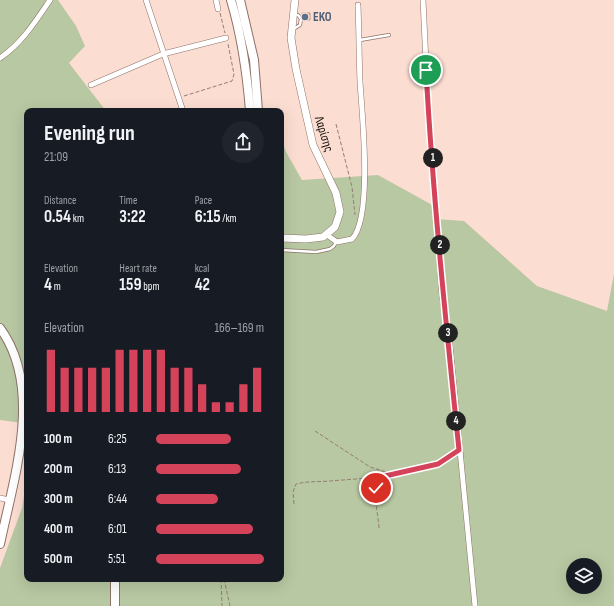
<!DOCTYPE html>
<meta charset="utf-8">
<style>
body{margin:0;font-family:"Sofia Sans Condensed",sans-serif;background:#20242c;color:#f1f3f6;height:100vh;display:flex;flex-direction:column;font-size:15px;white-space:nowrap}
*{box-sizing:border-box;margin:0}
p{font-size:13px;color:#9ea1a6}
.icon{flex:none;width:22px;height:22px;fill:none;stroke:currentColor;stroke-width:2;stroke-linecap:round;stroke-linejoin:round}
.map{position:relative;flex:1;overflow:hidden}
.sheet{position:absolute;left:24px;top:108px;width:260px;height:474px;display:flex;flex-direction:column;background:#171b24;border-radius:8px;box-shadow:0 4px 16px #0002}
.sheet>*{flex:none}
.tools{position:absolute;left:566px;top:558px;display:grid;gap:8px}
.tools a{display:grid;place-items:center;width:36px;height:36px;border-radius:50%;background:#171b24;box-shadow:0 4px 16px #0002;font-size:20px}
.pin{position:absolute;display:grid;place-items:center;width:34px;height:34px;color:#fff;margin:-17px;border:2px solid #fff;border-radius:50%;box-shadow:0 1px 4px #0007}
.km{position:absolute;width:20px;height:20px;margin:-10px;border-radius:50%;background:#222;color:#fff;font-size:11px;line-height:20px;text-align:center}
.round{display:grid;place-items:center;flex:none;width:42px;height:42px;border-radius:21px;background:#20242c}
.overview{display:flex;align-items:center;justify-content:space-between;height:68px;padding:0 20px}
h1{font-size:22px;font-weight:700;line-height:30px}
.figures{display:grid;grid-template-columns:repeat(3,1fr);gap:6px;height:68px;padding:4px 20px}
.figures div{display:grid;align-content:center}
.figures b{font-size:17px;font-weight:700}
.figures small{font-size:11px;font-weight:400}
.figures p{font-size:11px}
.chart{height:112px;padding:8px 20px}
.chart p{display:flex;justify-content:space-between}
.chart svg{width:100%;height:72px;margin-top:4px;stroke:#d4435a;stroke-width:6}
ul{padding:0 20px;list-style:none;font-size:13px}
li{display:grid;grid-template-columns:64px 48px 1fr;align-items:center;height:30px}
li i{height:10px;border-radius:5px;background:#d4435a}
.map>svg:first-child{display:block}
.green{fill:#b8c8a2;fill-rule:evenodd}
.building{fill:#d2bfa8;stroke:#ac9a84}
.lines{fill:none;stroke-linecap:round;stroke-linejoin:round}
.service-casing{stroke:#8e7369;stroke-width:4}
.minor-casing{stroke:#8e7369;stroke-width:6}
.secondary-casing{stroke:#8e7369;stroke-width:8}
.primary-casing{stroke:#8e7369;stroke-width:10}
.path{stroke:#937e76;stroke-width:1;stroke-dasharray:4 2;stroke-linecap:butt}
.service{stroke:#fff;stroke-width:2.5}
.minor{stroke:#fff;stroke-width:5}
.secondary{stroke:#fff;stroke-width:7}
.primary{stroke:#fff;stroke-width:8}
.route-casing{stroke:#fff;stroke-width:8}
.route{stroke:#d4435a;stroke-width:5}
.service-dot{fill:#5c6f8a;stroke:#fcddd1;stroke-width:1.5}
.labels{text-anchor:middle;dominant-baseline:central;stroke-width:3;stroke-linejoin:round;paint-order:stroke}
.service-label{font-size:13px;font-weight:bold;fill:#4e5e75;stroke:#fcddd1;text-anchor:start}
.street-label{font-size:13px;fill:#170d0a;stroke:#fcddd1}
</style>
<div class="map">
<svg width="614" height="606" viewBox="0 0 614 606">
<rect width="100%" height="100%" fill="#fcddd1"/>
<path class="green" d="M0,0H58L76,26L85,46L69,63L106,111H27V430L23,423L0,420Z
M281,137L286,152L302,180L378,175L434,206L436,219L464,221L537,286L607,311L614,274V606H0V568L22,508L27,477V579H281ZM573,565H595V587H573Z"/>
<path class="building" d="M302,13H310V20H304Z"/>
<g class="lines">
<g class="service-casing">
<path id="service" d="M295,28L300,25L301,19L298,15
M360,40L389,35
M281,250L316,252L330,249L334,246L336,241"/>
</g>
<g class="minor-casing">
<path id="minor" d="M146,0L183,111
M216,0L218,9
M423,0L428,105L442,295L449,336L475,606
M0,58C22,43 35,22 50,0
M91,85L163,54L226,38
M327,235L337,242L352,239C373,217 362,113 360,82C359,56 359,30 358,5
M0,498L9,500"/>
</g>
<g class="secondary-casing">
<path id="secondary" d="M281,238L306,239L323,237L335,227L340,212L336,193L313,145L296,69L291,38L295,0"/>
</g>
<g class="primary-casing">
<path id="primary" d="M231,0C242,37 247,73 250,111
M240,0L254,60L258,111
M0,328C44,388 14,477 0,544
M115,579V606"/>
</g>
<path class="path" d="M220,13L225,33
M184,96L232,81L234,74L228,44
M336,124L352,187L355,215
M315,431L370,467L392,474
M294,504L293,492L296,484C308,481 318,482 330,481C365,478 427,476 454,453
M379,528C378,511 370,488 384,476
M221,579L222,606
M224,579L230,606"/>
<use href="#service" class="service"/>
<use href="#minor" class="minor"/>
<use href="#secondary" class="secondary"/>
<use href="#primary" class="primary"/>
</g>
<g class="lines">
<g class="route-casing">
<path id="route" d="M376,488L379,480L385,476L438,464L459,450C446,324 433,197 426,70"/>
</g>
<use href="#route" class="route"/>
</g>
<circle class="service-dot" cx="305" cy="17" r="4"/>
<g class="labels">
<g class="service-label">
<text x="313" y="17">EKO</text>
</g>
<g class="street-label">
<text transform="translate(324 134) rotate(73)">Λαρίσης</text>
</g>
</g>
</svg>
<div class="tools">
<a><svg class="icon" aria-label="layers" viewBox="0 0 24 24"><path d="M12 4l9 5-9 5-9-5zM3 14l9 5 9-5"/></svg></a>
</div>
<div class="pin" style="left:426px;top:70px;background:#1e9e55"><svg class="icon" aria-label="arrive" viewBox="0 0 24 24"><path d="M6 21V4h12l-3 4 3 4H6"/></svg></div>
<div class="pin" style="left:376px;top:488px;background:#d93025"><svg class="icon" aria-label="check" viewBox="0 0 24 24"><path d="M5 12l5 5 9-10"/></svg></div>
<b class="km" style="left:433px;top:158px">1</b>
<b class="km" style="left:440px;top:245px">2</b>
<b class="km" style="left:448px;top:333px">3</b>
<b class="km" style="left:456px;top:421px">4</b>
<section class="sheet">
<div class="overview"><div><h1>Evening run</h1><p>21:09</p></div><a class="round"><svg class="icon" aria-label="share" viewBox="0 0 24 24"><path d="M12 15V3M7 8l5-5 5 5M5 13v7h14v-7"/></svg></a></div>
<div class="figures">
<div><p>Distance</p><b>0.54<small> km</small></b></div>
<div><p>Time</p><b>3:22</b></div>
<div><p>Pace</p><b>6:15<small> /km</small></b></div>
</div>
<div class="figures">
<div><p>Elevation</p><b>4<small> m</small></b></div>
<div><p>Heart rate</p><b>159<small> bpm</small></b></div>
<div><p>kcal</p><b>42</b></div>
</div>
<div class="chart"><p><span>Elevation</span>166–169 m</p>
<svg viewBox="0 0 160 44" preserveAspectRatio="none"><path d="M5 44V6M15 44V17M25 44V17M35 44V17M45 44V17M55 44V6M65 44V6M75 44V6M85 44V6M95 44V17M105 44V17M115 44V27M125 44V38M135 44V38M145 44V27M155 44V17"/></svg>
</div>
<ul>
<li><b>100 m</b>6:25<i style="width:69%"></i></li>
<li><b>200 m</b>6:13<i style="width:79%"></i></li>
<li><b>300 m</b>6:44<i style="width:57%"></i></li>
<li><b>400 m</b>6:01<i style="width:90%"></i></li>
<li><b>500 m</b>5:51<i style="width:100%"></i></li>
</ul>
</section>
</div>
